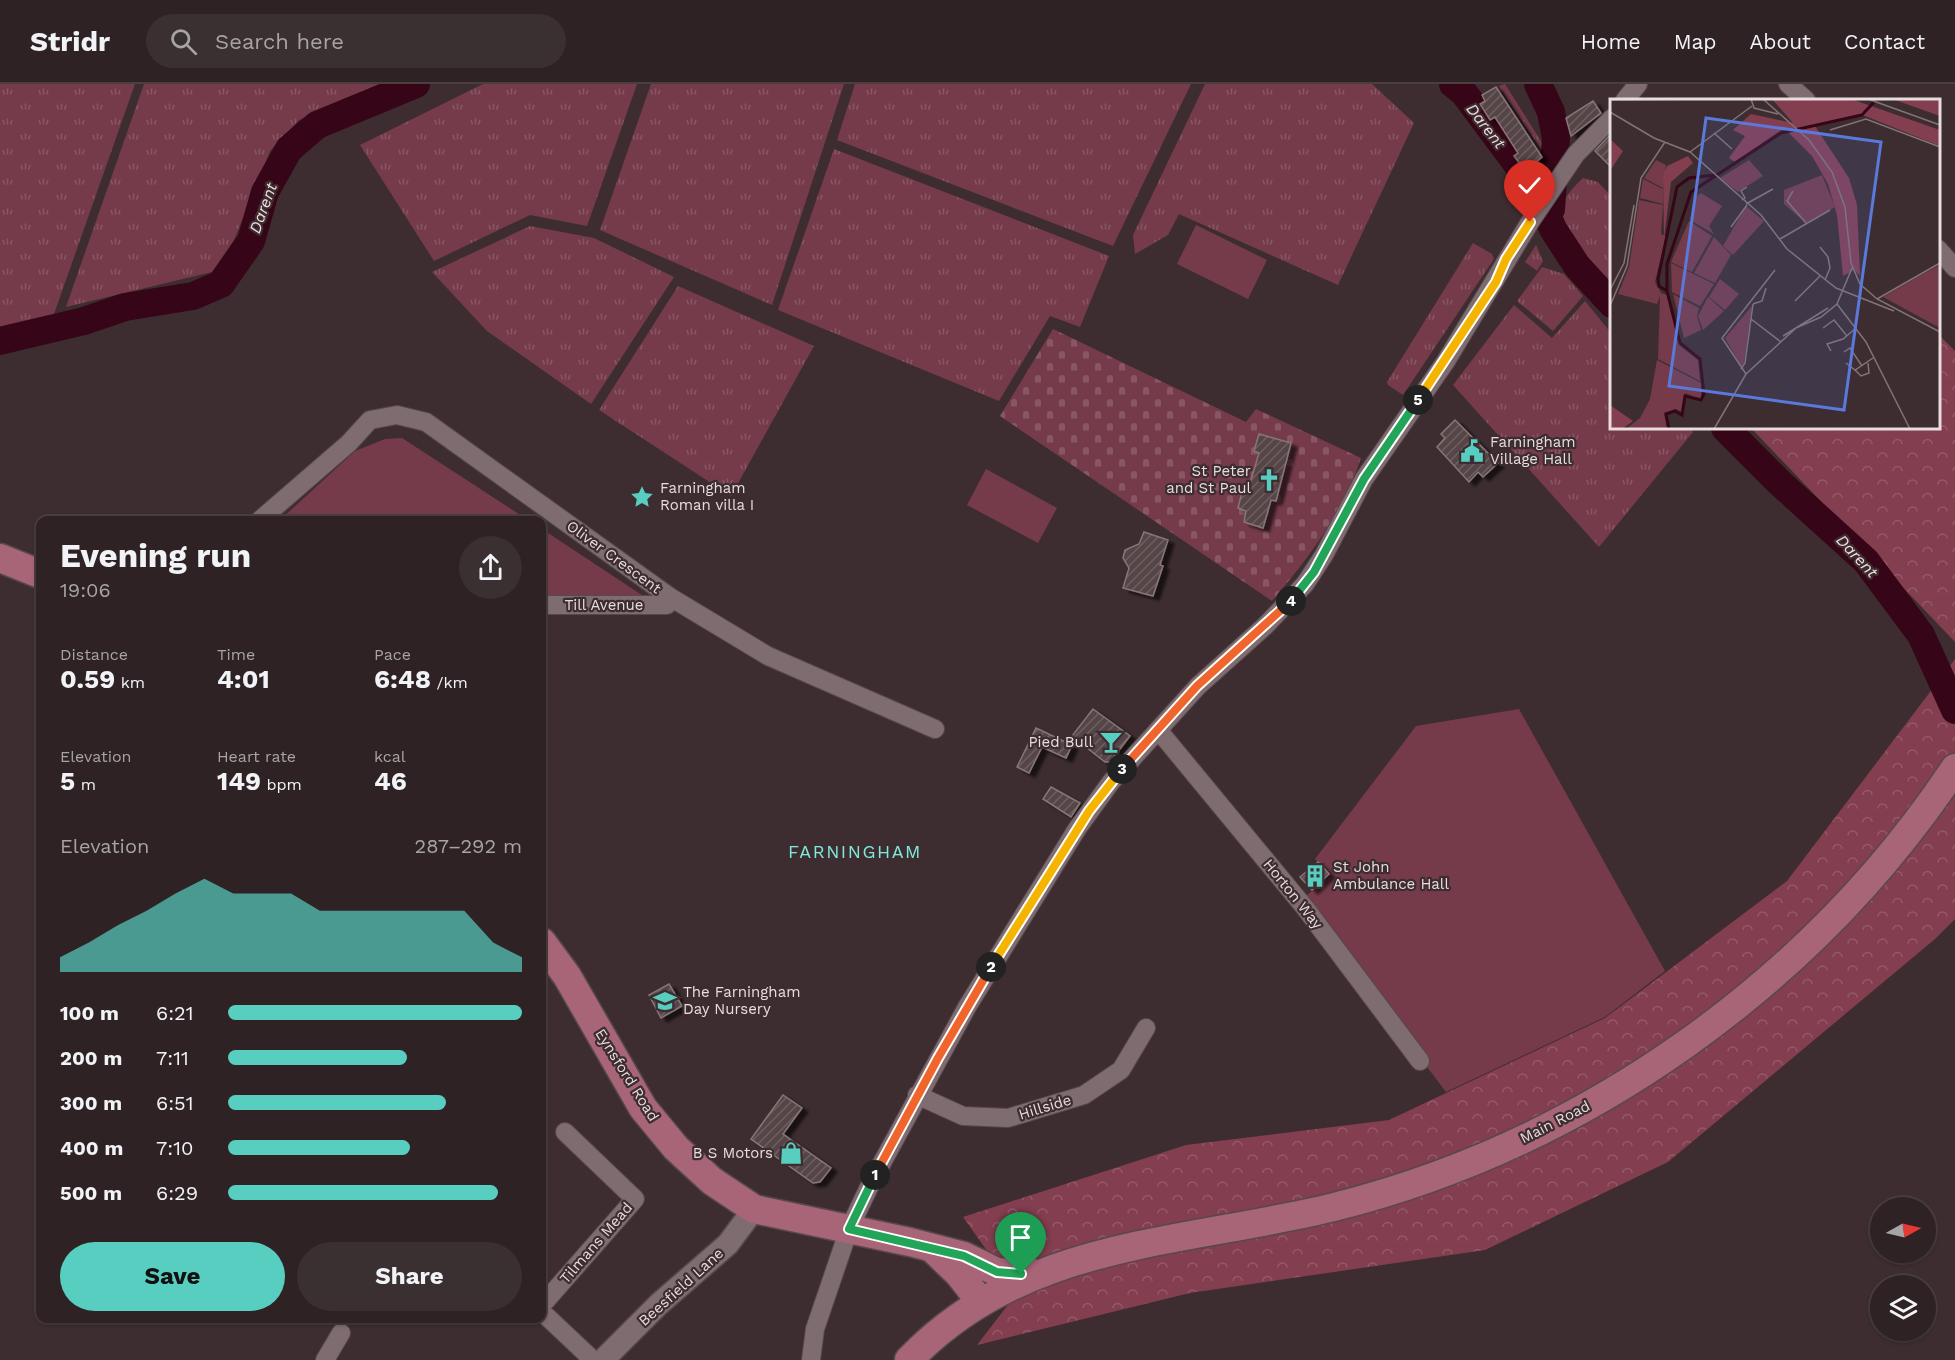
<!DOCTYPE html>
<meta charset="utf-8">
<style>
body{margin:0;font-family:"Work Sans",sans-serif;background:#3a2f31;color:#f1f3f6;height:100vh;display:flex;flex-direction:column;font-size:22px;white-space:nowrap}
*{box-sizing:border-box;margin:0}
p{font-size:20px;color:#a7a4a6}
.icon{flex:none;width:33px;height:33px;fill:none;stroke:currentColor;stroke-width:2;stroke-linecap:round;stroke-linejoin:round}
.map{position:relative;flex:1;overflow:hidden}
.drawer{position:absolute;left:36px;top:432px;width:510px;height:807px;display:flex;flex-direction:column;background:#2e2224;border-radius:12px;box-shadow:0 2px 4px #0004,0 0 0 2px #493f41}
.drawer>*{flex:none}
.needle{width:39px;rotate:82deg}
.controls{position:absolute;left:1870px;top:1113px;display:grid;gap:12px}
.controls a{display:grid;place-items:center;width:66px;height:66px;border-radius:50%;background:#2e2224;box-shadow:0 2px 4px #0004,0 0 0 2px #493f41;font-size:30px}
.pin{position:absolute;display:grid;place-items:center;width:51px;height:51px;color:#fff;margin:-62px -26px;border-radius:50% 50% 50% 0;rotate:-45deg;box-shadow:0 0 6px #0007}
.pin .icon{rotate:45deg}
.km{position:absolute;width:30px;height:30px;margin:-15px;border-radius:50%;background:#222;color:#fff;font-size:16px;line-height:30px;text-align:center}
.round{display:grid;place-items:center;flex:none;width:63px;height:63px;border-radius:32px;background:#3a2f31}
.summary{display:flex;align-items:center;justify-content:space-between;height:102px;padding:0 24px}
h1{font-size:33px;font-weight:700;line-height:45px}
.stats{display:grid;grid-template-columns:repeat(3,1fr);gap:9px;height:102px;padding:6px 24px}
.stats div{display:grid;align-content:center}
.stats b{font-size:26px;font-weight:700}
.stats small{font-size:16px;font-weight:400}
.stats p{font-size:16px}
.chart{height:168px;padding:12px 24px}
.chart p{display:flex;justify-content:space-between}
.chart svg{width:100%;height:108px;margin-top:6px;fill:#58cec0;opacity:.7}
.cta{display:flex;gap:12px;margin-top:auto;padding:12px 24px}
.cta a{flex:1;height:69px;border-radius:36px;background:#58cec0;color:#111;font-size:24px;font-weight:700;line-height:69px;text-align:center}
.cta a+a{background:#3a2f31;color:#f1f3f6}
ul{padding:0 24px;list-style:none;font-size:20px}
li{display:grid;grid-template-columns:96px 72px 1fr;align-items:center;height:45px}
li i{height:15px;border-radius:8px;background:#58cec0}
header{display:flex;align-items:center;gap:36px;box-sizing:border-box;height:84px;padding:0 30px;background:#2e2224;border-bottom:2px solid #493f41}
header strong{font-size:28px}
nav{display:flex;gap:33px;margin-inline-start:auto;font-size:21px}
.search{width:420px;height:54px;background:#3a2f31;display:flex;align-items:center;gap:15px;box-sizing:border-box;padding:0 21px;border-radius:33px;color:#a7a4a6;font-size:22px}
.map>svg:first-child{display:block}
.grass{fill:url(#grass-tufts)}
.forest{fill:url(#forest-crowns)}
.cemetery{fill:url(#cemetery-stones)}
.park{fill:#753b4a}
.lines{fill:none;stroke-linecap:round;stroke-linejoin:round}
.river{stroke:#360517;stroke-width:28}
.building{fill:url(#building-hatch);stroke:#887579;stroke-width:1.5;filter:url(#shadow)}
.minor-casing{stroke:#56494b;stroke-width:20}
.tertiary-casing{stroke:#56494b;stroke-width:25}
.primary-casing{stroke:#56494b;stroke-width:31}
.minor{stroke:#7f6c70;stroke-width:18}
.tertiary{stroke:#7f6c70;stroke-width:22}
.primary{stroke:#a86577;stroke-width:28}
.split-1-casing{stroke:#fff;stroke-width:12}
.split-2-casing{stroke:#fff;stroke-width:12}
.split-3-casing{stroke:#fff;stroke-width:12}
.split-4-casing{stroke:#fff;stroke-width:12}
.split-5-casing{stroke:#fff;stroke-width:12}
.split-6-casing{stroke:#fff;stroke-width:12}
.split-1{stroke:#22a559;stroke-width:8}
.split-2{stroke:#f0652b;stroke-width:8}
.split-3{stroke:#f5b400;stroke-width:8}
.split-4{stroke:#f0652b;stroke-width:8}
.split-5{stroke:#22a559;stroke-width:8}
.split-6{stroke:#f5b400;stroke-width:8}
.labels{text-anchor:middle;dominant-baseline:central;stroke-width:4.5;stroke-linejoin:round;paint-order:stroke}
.poi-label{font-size:15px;fill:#e7dcde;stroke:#3d2d30;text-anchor:start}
.street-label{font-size:15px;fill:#e7dcde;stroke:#3d2d30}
.water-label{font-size:16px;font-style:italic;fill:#f2dce0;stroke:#3d2d30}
.quarter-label{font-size:18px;letter-spacing:1.5px;fill:#80e9db;stroke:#3d2d30}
.inset-river{fill:none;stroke:#360517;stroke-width:3}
.inset-road{fill:none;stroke:#817376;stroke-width:1.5}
.view{fill:#5a79da;fill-opacity:0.15;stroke:#5a79da;stroke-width:3}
.inset-edge{fill:none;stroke:#e7dcde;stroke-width:3}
</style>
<header>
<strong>Stridr</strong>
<div class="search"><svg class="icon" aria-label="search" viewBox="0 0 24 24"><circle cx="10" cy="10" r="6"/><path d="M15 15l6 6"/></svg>Search here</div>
<nav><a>Home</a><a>Map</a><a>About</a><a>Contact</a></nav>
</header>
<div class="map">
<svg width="1955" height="1276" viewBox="0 0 1955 1276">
<defs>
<pattern id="grass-tufts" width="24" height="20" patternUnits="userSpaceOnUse" patternTransform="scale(1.5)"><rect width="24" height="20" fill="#753b4a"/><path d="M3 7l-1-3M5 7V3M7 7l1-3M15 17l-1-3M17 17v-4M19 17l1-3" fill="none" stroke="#895764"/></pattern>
<pattern id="forest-crowns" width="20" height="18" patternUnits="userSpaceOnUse" patternTransform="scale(1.5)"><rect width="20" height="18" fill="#833e50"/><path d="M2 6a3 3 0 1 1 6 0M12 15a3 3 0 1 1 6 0" fill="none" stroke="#955969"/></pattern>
<pattern id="cemetery-stones" width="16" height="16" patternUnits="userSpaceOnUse" patternTransform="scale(1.5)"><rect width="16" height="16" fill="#753b4a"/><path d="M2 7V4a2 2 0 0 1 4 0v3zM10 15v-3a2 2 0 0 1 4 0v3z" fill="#895764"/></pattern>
<pattern id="building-hatch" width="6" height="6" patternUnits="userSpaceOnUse" patternTransform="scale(1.5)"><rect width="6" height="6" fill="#554447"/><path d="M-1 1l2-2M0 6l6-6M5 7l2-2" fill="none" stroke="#6d5e61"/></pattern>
<filter id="shadow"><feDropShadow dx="6" dy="4" stdDeviation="1.5" flood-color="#0009"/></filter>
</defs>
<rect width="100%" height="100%" fill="#3d2d30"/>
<path class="grass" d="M0,0H135L54,230L0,245Z
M144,0H386L299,36L270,67L234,156L212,188L66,223Z
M483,0H637L587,142L530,131L434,177L360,61Z
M651,0H844L772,221L600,146Z
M855,0H1191L1113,162L837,56Z
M1205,0H1372L1414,39L1338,201L1179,130L1168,151L1135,170L1133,151Z
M1505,0L1547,67L1544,70L1499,2Z
M1528,0H1540L1556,47L1544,32L1546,27L1537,8L1532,7Z
M834,65L1109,172L1080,243L1050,232L999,317L778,226Z
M1583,94L1598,98L1611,112V206C1596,190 1558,153 1560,129C1561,115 1574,103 1583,94Z
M530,142L594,154L674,193L591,320L487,247L432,188Z
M1473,159L1492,170L1494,175L1403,311L1388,301L1387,298Z
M1536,161L1543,177L1537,187L1525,178Z
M1542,183L1564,190L1583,212L1553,247L1517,217Z
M678,202L814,262L731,412L599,326Z
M1585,217L1611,249L1612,344H1690L1693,348L1599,463L1453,301L1514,221L1552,254Z"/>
<path class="forest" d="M1939,251L1955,267V558L1751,344H1938Z
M1955,575V835L1935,855L1668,1078L1485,1166L1190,1209L977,1261L1017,1209L963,1133L1186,1061L1389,1036L1605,934L1787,797Z"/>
<path class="cemetery" d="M1053,245L1246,338L1256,325L1361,374C1344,427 1308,475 1272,517L1000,332Z"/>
<path class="park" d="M1196,141L1267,176L1248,215L1177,180Z
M402,354L528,436H280L355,367L385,355Z
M986,385L1057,424L1038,459L967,421Z
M542,445L654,519L542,523Z
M1519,625L1665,887L1605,933L1446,1008L1301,816L1330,792L1315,775L1416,642Z"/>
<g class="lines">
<path class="river" d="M1453,0L1464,9L1537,107L1553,145L1577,182L1612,220
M1538,0L1551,28L1556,54L1551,125
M0,257L84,237L125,223L193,212L221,200L251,157L265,108L289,65L317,41L416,0
M1725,344L1780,399L1866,477L1921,551L1955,626"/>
</g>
<path class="building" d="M1496,3L1542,73L1525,87L1514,72L1518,69L1495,33L1490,36L1480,20L1485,17L1482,11Z
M1593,17L1601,29L1571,52L1566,34Z
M1611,50V83L1595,67Z
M1455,336L1498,379L1483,393L1478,388L1469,398L1437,363L1445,354L1441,350Z
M1259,350L1291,359L1276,417L1271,416L1263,444L1244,438L1246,427L1238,424L1242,408L1247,410L1259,369L1254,367Z
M1144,448L1168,456L1160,481L1163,482L1153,512L1123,504L1129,484L1123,474L1125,466L1139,460Z
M1093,625L1130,652L1110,678H1105L1072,652Z
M1036,644L1072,661L1066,674L1042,663L1029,689L1017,683Z
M1051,703L1080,719L1071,733L1043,715Z
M1318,778L1329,790L1312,806L1300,793Z
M669,900L682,922L661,934L649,911Z
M783,1011L802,1024L783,1050L831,1084L820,1098L813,1099L751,1055Z"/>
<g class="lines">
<g class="minor-casing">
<path id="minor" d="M1788,0L1806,16
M1625,16L1638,0
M1938,165L1955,184
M260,436L349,359L370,336L397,331L426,338L670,513L768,572L935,645
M542,521H667
M1159,647L1306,825L1420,977
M917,1011L963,1032L1008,1034L1084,1011L1121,986L1146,944
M542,1221L635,1115L565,1048
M542,1228L593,1276
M325,1276L341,1249
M811,1276L815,1245L849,1145L871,1099L967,923L1077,745L1111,698L1198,602L1265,542L1305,500L1324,471L1364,395L1446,277L1530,138L1576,70L1612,34"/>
</g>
<g class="tertiary-casing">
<path id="tertiary" d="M603,1276L659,1220L728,1160L754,1125"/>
</g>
<g class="primary-casing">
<path id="primary" d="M0,474L40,490
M542,858L567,892L643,1024L676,1064L712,1097L754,1125L910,1158L964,1172L997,1188L1033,1189
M935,1167L959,1190L981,1218
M909,1276C1023,1156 1184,1160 1334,1123C1585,1060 1812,899 1955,684"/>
</g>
<use href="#minor" class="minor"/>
<use href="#tertiary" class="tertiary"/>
<use href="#primary" class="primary"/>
</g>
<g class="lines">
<g class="split-1-casing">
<path id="split-1" d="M875,1091L849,1145L964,1172L997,1188L1021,1190"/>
</g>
<g class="split-2-casing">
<path id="split-2" d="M875,1091L938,974L991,883"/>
</g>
<g class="split-3-casing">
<path id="split-3" d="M991,883L1089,727L1122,685"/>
</g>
<g class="split-4-casing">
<path id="split-4" d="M1122,685L1197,602L1291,517"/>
</g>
<g class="split-5-casing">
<path id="split-5" d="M1291,517L1314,488L1364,395L1418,316"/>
</g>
<g class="split-6-casing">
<path id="split-6" d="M1418,316L1496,198L1506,175L1530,138"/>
</g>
<use href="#split-1" class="split-1"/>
<use href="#split-2" class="split-2"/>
<use href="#split-3" class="split-3"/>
<use href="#split-4" class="split-4"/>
<use href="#split-5" class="split-5"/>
<use href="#split-6" class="split-6"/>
</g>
<defs>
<g id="civic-bare" transform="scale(1.8)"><path d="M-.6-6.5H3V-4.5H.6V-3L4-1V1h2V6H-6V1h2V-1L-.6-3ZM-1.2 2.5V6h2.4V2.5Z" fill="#58cec0" stroke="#3d2d30" stroke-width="2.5" paint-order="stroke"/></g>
<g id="church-bare" transform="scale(1.8)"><path d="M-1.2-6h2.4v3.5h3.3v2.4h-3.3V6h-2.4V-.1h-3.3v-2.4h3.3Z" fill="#58cec0" stroke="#3d2d30" stroke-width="2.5" paint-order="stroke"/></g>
<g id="sight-bare" transform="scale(1.8)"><path d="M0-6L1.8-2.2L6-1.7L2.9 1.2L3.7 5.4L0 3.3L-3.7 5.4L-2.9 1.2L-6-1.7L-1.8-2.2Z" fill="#58cec0" stroke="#3d2d30" stroke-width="2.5" paint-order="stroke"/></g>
<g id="bar-bare" transform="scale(1.8)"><path d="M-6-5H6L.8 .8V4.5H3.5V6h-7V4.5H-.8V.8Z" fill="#58cec0" stroke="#3d2d30" stroke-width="2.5" paint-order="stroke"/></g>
<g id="building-bare" transform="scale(1.8)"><path d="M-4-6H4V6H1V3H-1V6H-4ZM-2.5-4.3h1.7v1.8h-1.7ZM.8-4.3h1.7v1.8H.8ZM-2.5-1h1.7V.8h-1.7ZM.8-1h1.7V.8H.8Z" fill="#58cec0" stroke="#3d2d30" stroke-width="2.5" paint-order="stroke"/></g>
<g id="school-bare" transform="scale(1.8)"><path d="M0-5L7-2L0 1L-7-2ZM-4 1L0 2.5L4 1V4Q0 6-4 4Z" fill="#58cec0" stroke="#3d2d30" stroke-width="2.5" paint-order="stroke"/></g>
<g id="shop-bare" transform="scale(1.8)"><path d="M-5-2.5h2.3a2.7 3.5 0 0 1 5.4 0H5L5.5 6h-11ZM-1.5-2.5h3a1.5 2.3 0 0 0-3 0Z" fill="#58cec0" stroke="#3d2d30" stroke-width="2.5" paint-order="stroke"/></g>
</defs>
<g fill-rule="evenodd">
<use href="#civic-bare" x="1472" y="367"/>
<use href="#church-bare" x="1269" y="396"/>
<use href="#sight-bare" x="642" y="413"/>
<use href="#bar-bare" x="1111" y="658"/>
<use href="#building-bare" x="1315" y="792"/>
<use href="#school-bare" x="665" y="917"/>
<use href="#shop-bare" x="791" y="1069"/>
</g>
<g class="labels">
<g class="poi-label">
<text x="1490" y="358">Farningham<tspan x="1490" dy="17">Village Hall</tspan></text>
<text x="1251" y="387" text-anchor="end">St Peter<tspan x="1251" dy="17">and St Paul</tspan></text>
<text x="660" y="404">Farningham<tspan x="660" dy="17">Roman villa I</tspan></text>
<text x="1093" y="658" text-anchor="end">Pied Bull</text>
<text x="1333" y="783">St John<tspan x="1333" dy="17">Ambulance Hall</tspan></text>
<text x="683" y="908">The Farningham<tspan x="683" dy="17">Day Nursery</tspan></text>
<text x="773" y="1069" text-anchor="end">B S Motors</text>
</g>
<g class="street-label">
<text transform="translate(614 473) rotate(36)">Oliver Crescent</text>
<text x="604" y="521">Till Avenue</text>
<text transform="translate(1293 810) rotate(51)">Horton Way</text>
<text transform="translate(627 991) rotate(58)">Eynsford Road</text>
<text transform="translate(1045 1023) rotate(-17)">Hillside</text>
<text transform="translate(1555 1038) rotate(-27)">Main Road</text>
<text transform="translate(596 1159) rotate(-49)">Tilmans Mead</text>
<text transform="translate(681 1203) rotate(-42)">Beesfield Lane</text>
</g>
<g class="water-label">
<text transform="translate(1486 42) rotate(52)">Darent</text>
<text transform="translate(263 124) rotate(-70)">Darent</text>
<text transform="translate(1857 472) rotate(47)">Darent</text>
</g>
<g class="quarter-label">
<text x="855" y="767">FARNINGHAM</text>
</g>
</g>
<g transform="translate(1610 15)">
<rect width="330" height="330" fill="#3d2d30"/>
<path d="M46,61L56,66L53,89L34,79ZM139,61L153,77L128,93L110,79ZM33,80L53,90V105L30,99ZM91,94L112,107L99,127L104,135L80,121L84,99ZM29,101L53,106L51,135L56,137L45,183L51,194L57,196L69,246L88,261L90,282L48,260L50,197L47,205L8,195L19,168ZM79,122L102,137L82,173L61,163ZM104,138L121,156L105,184L84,174ZM61,164L104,185L90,207L62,193ZM330,166V229L273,198L315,174ZM110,180L129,195L115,211L99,198ZM63,195L89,209L87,217L91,231L74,239ZM98,198L114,212L93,231L88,217ZM47,261L91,284V300L75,294L72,313L66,310L54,314L57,330H16L30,319L40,300Z" fill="#753b4a"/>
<path d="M162,0H241L330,31V47L250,15L205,27L239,79L247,106L250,177L244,171L233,177L227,116L218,85L202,57L174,29L125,63L119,59L135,37L123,31L141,15L183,24ZM283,0H330V17L285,1ZM0,40L13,52L0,72ZM78,57L83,64L61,83L54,140L53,76L57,67ZM0,306L23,322L12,330H0Z" fill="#833e50"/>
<path d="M136,107L154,122L123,156L113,147Z" fill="#753b4a"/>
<path d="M212,76L225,108L196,124L174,105V91ZM142,207L134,264L131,267L115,239Z" fill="#753b4a"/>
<path class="inset-river" d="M57,192L49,187L48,180L67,88L79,79L105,76M59,330L56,315L65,312L72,316L75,297L91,301L94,295L90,260L70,244L57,192V165L81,93L171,34L252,16L264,3"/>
<path class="inset-road" d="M141,0L144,9L168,15M153,0L199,41L222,73L235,108L241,164L250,185L267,200L330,233M258,0L330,26M0,1L95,0M0,13L44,39L80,53L151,116L177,150L226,189L284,212M220,31L256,20L330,48M104,34L122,50M80,53L142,7M183,92L177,102L196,124M132,101L135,99L131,92L137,88M136,105L163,90M121,128L137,106M170,140L220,111M210,148L218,158L220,169L215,181M0,191L14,164L24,106M267,200L330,164M185,202L210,177M143,205L152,202L156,189M227,205L256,243L300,330M0,207L17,167L31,79L55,43M141,220L171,243M213,229L224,221L237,237M173,237L218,209M221,252L217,245L233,240L246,229M234,253L240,249L252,267M236,264L245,271L263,259M131,270L135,264L143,205M245,271L251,277L259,274L258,264M136,275L112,239L165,171M104,330L136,275L186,229L211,218L227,205L242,169"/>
<path class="view" d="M96,19L271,43L234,311L59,287Z"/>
<rect width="330" height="330" class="inset-edge"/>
</g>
</svg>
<div class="controls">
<a><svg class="needle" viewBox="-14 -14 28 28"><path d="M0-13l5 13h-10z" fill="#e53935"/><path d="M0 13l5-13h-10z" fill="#a7a4a6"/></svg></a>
<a><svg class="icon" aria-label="layers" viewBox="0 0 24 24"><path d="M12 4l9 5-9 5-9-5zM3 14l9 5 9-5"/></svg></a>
</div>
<div class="pin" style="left:1021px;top:1190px;background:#1e9e55"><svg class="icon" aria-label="arrive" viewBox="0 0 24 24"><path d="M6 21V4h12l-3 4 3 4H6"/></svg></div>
<div class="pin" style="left:1530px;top:138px;background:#d93025"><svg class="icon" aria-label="check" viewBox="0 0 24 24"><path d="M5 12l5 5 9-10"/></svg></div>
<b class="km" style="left:875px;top:1091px">1</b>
<b class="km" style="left:991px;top:883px">2</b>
<b class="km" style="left:1122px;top:685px">3</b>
<b class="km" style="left:1291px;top:517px">4</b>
<b class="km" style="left:1418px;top:316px">5</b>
<section class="drawer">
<div class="summary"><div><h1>Evening run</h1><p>19:06</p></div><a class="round"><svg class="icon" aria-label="share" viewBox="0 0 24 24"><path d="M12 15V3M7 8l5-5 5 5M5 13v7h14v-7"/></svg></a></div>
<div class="stats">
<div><p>Distance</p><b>0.59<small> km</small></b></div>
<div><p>Time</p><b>4:01</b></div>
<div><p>Pace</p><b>6:48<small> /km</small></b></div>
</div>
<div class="stats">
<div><p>Elevation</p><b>5<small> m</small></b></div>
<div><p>Heart rate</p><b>149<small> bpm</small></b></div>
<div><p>kcal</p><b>46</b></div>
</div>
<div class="chart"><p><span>Elevation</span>287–292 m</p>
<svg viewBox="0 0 160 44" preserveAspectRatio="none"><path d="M0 44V38L10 32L20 25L30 19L40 12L50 6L60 12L70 12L80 12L90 19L100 19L110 19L120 19L130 19L140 19L150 32L160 38V44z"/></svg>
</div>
<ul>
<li><b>100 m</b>6:21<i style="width:100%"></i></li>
<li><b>200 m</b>7:11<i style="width:61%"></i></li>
<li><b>300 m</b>6:51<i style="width:74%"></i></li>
<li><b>400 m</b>7:10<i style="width:62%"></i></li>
<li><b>500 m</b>6:29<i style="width:92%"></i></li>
</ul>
<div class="cta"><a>Save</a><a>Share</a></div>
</section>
</div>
